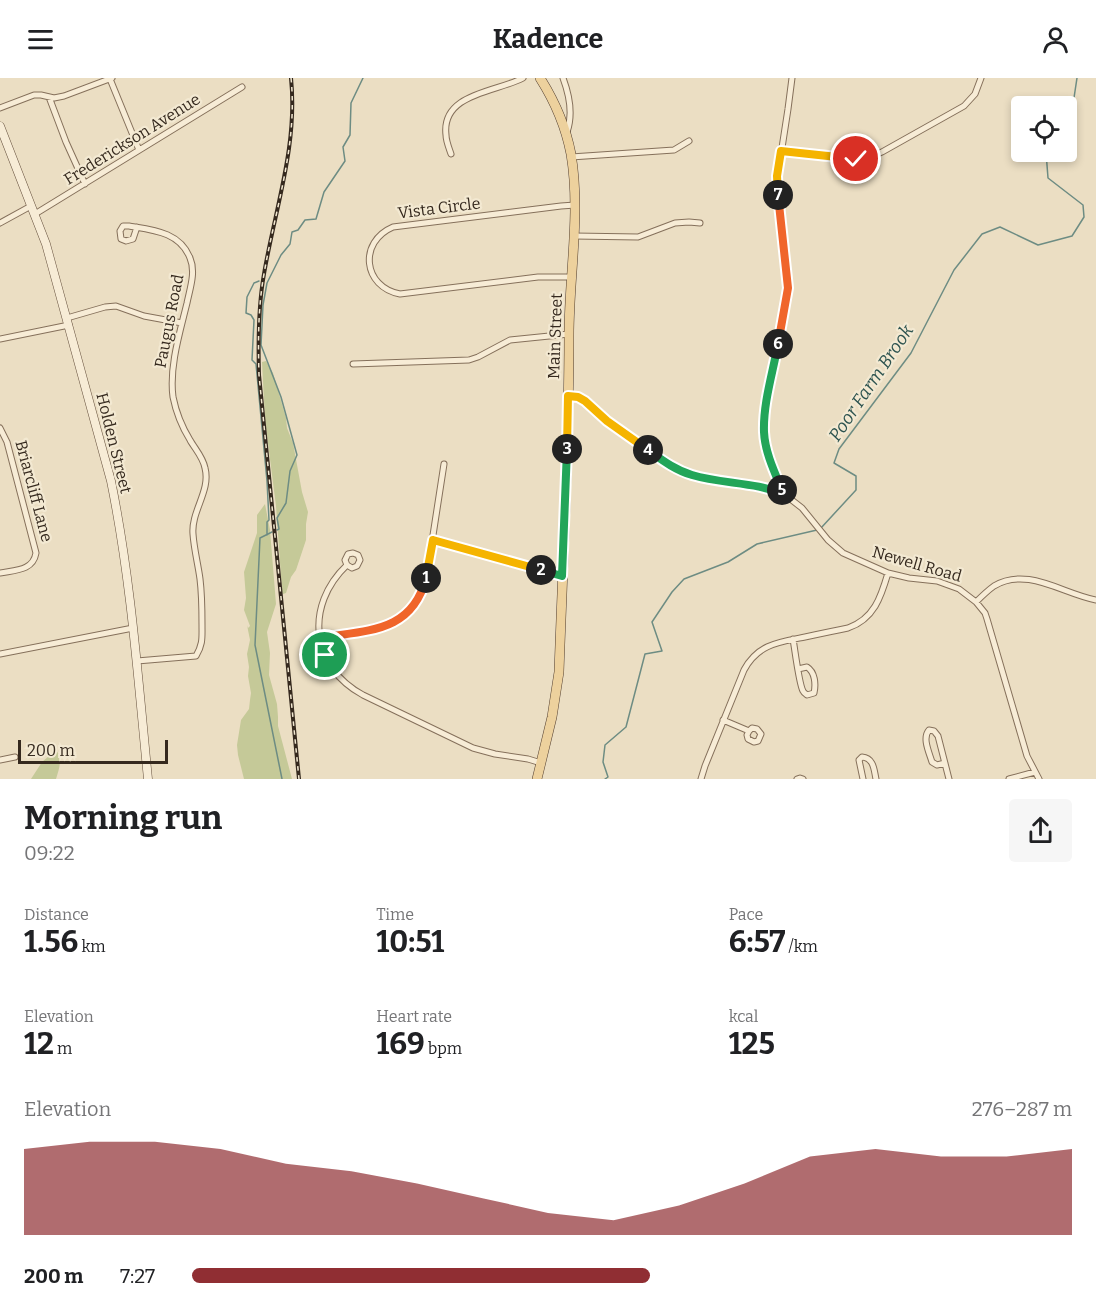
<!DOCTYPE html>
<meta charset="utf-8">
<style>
body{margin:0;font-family:Bitter,serif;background:#f6f6f6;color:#202124;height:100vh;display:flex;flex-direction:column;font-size:22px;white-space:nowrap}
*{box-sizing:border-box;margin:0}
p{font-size:20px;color:#757577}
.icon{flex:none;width:33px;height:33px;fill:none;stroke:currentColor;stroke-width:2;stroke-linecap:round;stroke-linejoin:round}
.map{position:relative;height:701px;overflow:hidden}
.side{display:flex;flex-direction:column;background:#fff;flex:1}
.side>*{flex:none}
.tools{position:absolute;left:1011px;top:18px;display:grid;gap:12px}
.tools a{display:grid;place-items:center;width:66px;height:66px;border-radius:6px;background:#fff;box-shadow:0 3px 9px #0003;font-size:30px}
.scale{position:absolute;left:18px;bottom:15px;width:150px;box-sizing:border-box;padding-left:6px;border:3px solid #35291e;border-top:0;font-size:16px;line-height:21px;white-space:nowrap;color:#35291e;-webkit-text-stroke:4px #f3e9d2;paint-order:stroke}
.pin{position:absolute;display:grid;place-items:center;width:51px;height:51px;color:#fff;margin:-26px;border:3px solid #fff;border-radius:50%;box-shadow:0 2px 6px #0007}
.km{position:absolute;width:30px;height:30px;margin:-15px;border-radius:50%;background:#222;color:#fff;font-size:16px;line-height:30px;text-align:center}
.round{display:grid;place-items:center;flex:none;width:63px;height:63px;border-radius:6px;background:#f6f6f6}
.head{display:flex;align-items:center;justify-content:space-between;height:102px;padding:0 24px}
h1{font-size:33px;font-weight:700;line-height:45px}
.figures{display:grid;grid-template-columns:repeat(3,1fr);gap:9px;height:102px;padding:6px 24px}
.figures div{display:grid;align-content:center}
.figures b{font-size:30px;font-weight:700}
.figures small{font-size:16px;font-weight:400}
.figures p{font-size:16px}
.chart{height:168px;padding:12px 24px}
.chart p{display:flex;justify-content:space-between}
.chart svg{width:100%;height:108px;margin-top:6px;fill:#902e33;opacity:.7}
ul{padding:0 24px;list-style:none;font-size:20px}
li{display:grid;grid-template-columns:96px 72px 1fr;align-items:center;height:45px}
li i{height:15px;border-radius:8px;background:#902e33}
header{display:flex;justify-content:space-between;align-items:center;height:78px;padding:0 24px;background:#fff;font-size:27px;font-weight:700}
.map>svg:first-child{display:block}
.green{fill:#c5c998}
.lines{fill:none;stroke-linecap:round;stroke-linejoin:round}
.stream{stroke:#6d8c83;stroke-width:1.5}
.street-casing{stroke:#85705b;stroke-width:7}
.secondary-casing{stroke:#66513e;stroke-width:9}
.primary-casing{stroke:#523e2f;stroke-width:10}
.street{stroke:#f7ecd6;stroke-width:5}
.secondary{stroke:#f7ecd6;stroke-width:8}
.primary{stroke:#edd19d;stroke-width:9}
.rail-casing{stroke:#35291e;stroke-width:4}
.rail{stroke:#f3e9d2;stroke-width:1.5;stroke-dasharray:4.5;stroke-linecap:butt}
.split-1-casing{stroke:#fff;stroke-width:12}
.split-2-casing{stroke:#fff;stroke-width:12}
.split-3-casing{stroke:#fff;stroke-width:12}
.split-4-casing{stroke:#fff;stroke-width:12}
.split-5-casing{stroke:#fff;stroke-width:12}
.split-6-casing{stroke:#fff;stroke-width:12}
.split-7-casing{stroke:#fff;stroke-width:12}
.split-8-casing{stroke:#fff;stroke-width:12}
.split-1{stroke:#f0652b;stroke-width:8}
.split-2{stroke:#f5b400;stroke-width:8}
.split-3{stroke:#22a559;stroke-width:8}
.split-4{stroke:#f5b400;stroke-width:8}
.split-5{stroke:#22a559;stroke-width:8}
.split-6{stroke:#22a559;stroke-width:8}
.split-7{stroke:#f0652b;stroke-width:8}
.split-8{stroke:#f5b400;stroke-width:8}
.labels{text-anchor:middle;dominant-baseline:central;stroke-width:4.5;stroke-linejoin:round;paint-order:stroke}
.street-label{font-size:16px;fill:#35291e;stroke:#f3e9d2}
.water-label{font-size:18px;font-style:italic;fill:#2e5450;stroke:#f3e9d2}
</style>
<header><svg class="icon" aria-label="menu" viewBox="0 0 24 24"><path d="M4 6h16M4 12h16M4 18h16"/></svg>Kadence<svg class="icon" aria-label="person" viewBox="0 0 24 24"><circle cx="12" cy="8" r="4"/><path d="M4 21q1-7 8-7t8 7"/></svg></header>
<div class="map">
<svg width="1096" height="701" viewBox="0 0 1096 701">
<rect width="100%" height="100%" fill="#ebdec3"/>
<path class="green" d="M266,283L273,295L286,340L287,350L293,365L302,414L308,434L306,446V462L296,492L291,499L286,515L283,516L282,513L276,428L265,342L262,284Z
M265,426L270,452L276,526L267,554L270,575L269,597L277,626L278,639V648L292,701H244L238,677L237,667L241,642L249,631L250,622L251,615L248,598L249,589L247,576L250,562L247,547L248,550L250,548L244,532L246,520L244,494L257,455V437Z
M56,672C63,681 59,691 56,701H31L42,684Z"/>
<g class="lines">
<path class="stream" d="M1066,40L1072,33L1077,0
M259,203L254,205L247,219L246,235L251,237L254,242L252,282L256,286L267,403L269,442L267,444V457
M821,450L856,412V398L834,385L839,371L911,275L954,192L982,156L1000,149L1038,167L1072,158L1084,139L1083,127L1048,100L1046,74
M277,452L279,451L277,440L286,425L290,393L297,377L281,319L261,267L263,227L267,205L281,177L290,166L292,154L298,152L305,142L316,141L324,114L345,83L343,69L350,57L351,25L363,0
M272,454L260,460L255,567L282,701
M605,701L608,699L603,684L605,667L626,649L645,576L662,573L652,544L672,514L684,501L728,484L757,466L817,452"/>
<g class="street-casing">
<path id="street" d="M563,0C569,16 573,37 567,54
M110,1L139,72
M49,19L66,64L85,106
M0,30L34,17H41L54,20L64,18L112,0
M781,73L851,80L870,79L882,74L964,28L975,16L981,0
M451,76C449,70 446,63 446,57C441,15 497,14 523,0
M571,79L674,72L689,63
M35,136L242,9
M0,145L31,128
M574,158L638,159L675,145L689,144L700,145
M572,199H538L400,216C363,209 358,164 393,149L561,128L575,127
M67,240L105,229L116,228L144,238L182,245
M0,261L69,247
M353,286L469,282L478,279L510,262L569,256
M568,318L578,319L585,323L607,343L672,389L695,398L758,408L784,416L802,430L828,462L843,475L888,495L909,500L937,503L959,511L976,524L985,535L987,541L1027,678L1039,701
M0,350L7,364L36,475C33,493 15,492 0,495
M784,416C771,384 761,365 766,329L788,214L787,198L783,169L777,102L788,31L792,0
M433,462L562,498
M347,487L345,482L348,476L353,475L358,477L360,482L357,488L352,490L347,487C304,528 311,589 363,617L473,670L495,676L528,681L541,685
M976,524C982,518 987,513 994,508C1027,488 1063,516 1096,522
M320,560C370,551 412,556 427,496L444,386
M793,561C795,572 799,606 803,613C804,615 806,616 807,617L814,615C816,606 815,594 807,589L798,591
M0,576L133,550
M137,583L196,578C203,566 202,560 202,547C202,532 202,517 200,501C198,486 194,471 193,456C191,433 211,413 205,390C203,379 195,371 190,362C182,349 176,334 173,319C169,289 180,254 187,225C190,210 196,194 190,180C180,154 153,152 129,148H123L120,153L121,161L126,163L133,161L137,149
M723,642L749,653L752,650L757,651L761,656L758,663L754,664L748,661L747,657L749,653
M0,682L15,679
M945,685L937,687L932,684C929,674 922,660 929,652L934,653L938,658L949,701
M701,701L705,688L744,592C758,566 779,564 805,559C819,556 833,553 848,550C874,541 881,519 888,495
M797,701L800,700L803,701
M863,701L859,682L862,679C874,680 874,692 876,701
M1009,701L1035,694"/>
</g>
<g class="secondary-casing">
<path id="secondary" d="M0,48L46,166L111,403C131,501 138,601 148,701"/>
</g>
<g class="primary-casing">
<path id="primary" d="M537,701L552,639L559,594C563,482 569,370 569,257C569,197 581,136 571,76C566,50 554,22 540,0"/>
</g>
<use href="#street" class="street"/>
<use href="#secondary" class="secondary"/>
<use href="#primary" class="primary"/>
<g class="rail-casing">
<path id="rail" d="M291,0C298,67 275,131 264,196C258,229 258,263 259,297L299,701"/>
</g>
<use href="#rail" class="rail"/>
</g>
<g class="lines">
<g class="split-1-casing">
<path id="split-1" d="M325,577L320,560C367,552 412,555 426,500"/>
</g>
<g class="split-2-casing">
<path id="split-2" d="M426,500L433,462L541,492"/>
</g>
<g class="split-3-casing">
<path id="split-3" d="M541,492L562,498L567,371"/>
</g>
<g class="split-4-casing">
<path id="split-4" d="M567,371L568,318L578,319L585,323L607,343L648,372"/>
</g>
<g class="split-5-casing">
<path id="split-5" d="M648,372C662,382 675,392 692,397C722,406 755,404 784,416L782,412"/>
</g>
<g class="split-6-casing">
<path id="split-6" d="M778,266C773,294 763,325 764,354C765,374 774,393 782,412"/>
</g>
<g class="split-7-casing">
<path id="split-7" d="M778,117L788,210L778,266"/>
</g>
<g class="split-8-casing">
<path id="split-8" d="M778,117L777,98L781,73L856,81"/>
</g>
<use href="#split-1" class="split-1"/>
<use href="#split-2" class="split-2"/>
<use href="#split-3" class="split-3"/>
<use href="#split-4" class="split-4"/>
<use href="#split-5" class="split-5"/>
<use href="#split-6" class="split-6"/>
<use href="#split-7" class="split-7"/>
<use href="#split-8" class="split-8"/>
</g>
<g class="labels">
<g class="street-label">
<text transform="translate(132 61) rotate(-32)">Frederickson Avenue</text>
<text transform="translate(439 130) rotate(-7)">Vista Circle</text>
<text transform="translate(169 243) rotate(-79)">Paugus Road</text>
<text transform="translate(555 258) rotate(-88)">Main Street</text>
<text transform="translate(114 365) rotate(76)">Holden Street</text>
<text transform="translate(34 413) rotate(75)">Briarcliff Lane</text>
<text transform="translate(917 486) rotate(16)">Newell Road</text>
</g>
<g class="water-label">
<text transform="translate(871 305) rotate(-56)">Poor Farm Brook</text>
</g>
</g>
</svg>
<div class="tools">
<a><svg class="icon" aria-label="locate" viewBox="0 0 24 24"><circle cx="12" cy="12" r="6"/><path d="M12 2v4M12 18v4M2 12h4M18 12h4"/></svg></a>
</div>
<div class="scale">200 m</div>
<div class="pin" style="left:325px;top:577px;background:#1e9e55"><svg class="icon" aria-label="arrive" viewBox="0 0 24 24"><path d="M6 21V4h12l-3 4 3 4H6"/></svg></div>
<div class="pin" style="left:856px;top:81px;background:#d93025"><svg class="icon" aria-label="check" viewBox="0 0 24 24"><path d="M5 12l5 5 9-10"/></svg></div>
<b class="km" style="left:426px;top:500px">1</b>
<b class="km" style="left:541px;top:492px">2</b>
<b class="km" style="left:567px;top:371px">3</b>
<b class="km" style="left:648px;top:372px">4</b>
<b class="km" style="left:782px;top:412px">5</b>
<b class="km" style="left:778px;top:266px">6</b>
<b class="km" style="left:778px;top:117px">7</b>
</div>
<section class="side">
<div class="head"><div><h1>Morning run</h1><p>09:22</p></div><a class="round"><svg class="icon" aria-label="share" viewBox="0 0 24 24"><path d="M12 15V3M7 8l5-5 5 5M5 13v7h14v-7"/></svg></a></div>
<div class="figures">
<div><p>Distance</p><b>1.56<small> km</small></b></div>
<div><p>Time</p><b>10:51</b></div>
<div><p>Pace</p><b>6:57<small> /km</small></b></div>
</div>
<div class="figures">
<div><p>Elevation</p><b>12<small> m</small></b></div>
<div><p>Heart rate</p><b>169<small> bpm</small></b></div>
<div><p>kcal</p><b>125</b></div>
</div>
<div class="chart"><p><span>Elevation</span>276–287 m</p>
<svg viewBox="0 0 160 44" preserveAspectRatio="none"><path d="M0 44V9L10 6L20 6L30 9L40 15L50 18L60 23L70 29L80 35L90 38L100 32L110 23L120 12L130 9L140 12L150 12L160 9V44z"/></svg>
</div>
<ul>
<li><b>200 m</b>7:27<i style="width:52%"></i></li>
</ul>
</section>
